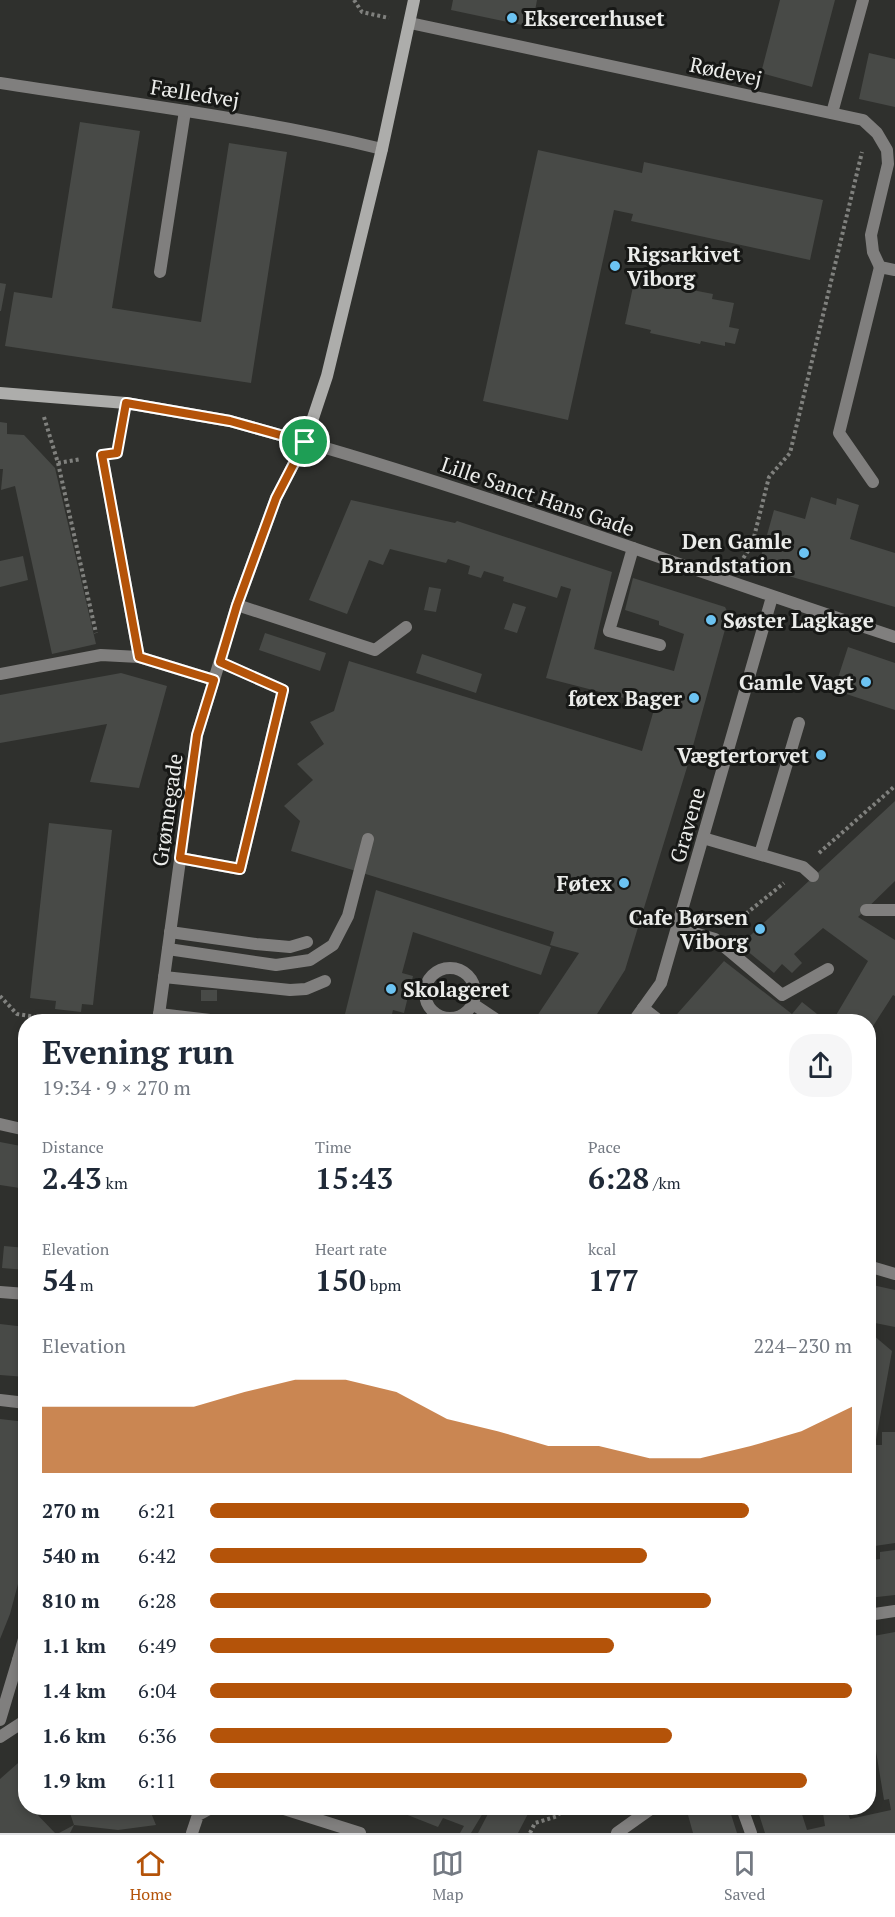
<!DOCTYPE html>
<meta charset="utf-8">
<style>
body{margin:0;font-family:"PT Serif",serif;background:#f6f6f7;color:#1f2937;height:100vh;display:flex;flex-direction:column;font-size:22px;white-space:nowrap}
*{box-sizing:border-box;margin:0}
p{font-size:20px;color:#747a83}
.icon{flex:none;width:33px;height:33px;fill:none;stroke:currentColor;stroke-width:2;stroke-linecap:round;stroke-linejoin:round}
.map{position:relative;flex:1;overflow:hidden}
.drawer{position:absolute;left:18px;top:1014px;width:858px;height:801px;display:flex;flex-direction:column;background:#fff;border-radius:24px;box-shadow:0 3px 9px #0003}
.drawer>*{flex:none}
.pin{position:absolute;display:grid;place-items:center;width:51px;height:51px;color:#fff;margin:-26px;border:3px solid #fff;border-radius:50%;box-shadow:0 2px 6px #0007}
.round{display:grid;place-items:center;flex:none;width:63px;height:63px;border-radius:24px;background:#f6f6f7}
.summary{display:flex;align-items:center;justify-content:space-between;height:102px;padding:0 24px}
h1{font-size:33px;font-weight:800;line-height:45px}
.metrics{display:grid;grid-template-columns:repeat(3,1fr);gap:9px;height:102px;padding:6px 24px}
.metrics div{display:grid;align-content:center}
.metrics b{font-size:30px;font-weight:800}
.metrics small{font-size:16px;font-weight:400}
.metrics p{font-size:16px}
.chart{height:168px;padding:12px 24px}
.chart p{display:flex;justify-content:space-between}
.chart svg{width:100%;height:108px;margin-top:6px;fill:#b45309;opacity:.7}
ul{padding:0 24px;list-style:none;font-size:20px}
li{display:grid;grid-template-columns:96px 72px 1fr;align-items:center;height:45px}
li i{height:15px;border-radius:8px;background:#b45309}
.dock{display:flex;justify-content:space-around;align-items:center;height:84px;border-top:2px solid #e0e1e3;background:#fff;font-size:16px;color:#747a83}
.dock a{display:grid;justify-items:center;gap:3px}
.dock .on{color:#b45309}
.map>svg:first-child{display:block}
.building{fill:#484a47}
.lines{fill:none;stroke-linecap:round;stroke-linejoin:round}
.path{stroke:#80817e;stroke-width:4;stroke-dasharray:3 3;stroke-linecap:butt}
.lane{stroke:#807f7e;stroke-width:12}
.street{stroke:#807f7e;stroke-width:12}
.secondary{stroke:#adadab;stroke-width:12}
.route-casing{stroke:#fff;stroke-width:12}
.route{stroke:#b45309;stroke-width:8}
.poi-dot{fill:#6cc3f2;stroke:#171816;stroke-width:2}
.labels{text-anchor:middle;dominant-baseline:central;stroke-width:6;stroke-linejoin:round;paint-order:stroke}
.poi-label{font-size:21px;font-weight:bold;fill:#ebecea;stroke:#171816;text-anchor:end}
.street-label{font-size:21px;fill:#ebecea;stroke:#171816}
</style>
<div class="map">
<svg width="895" height="1833" viewBox="0 0 895 1833">
<rect width="100%" height="100%" fill="#2f302d"/>
<path class="building" d="M453,0H537L532,27L451,10Z
M780,0H835L812,87L761,73Z
M869,53L895,59V107L859,99Z
M80,122L140,131L112,308L201,322L229,143L287,152L251,383L5,346L14,292L52,298Z
M538,150L642,173L644,162L823,200L810,260L631,221L633,214L614,210L568,420L483,401Z
M634,282L660,287L661,284L713,294L712,299L734,303L729,327L739,329L735,344L725,342V346L701,341L700,344L650,333L651,330L625,324Z
M0,283L6,284L1,311H0Z
M0,422L7,423V434L24,435L55,468L96,644L52,654L15,486L1,490L3,469H0Z
M811,497L836,505L837,498L859,505L850,539L895,553V607L758,567L774,510L805,519Z
M351,500L455,523L457,521L612,572L594,649L674,671L684,634L659,625V621L625,610L633,578L725,607L729,615L688,764L625,970L592,1022H533L579,953L550,945L554,932L291,851L300,821L284,806L313,780L297,764L324,744L310,722L334,711L349,661L642,751L655,706L546,678L571,589L561,586L557,598L503,581L504,577L484,571L481,578L468,574L470,566L448,559L446,563L390,549L383,565L369,560L347,614L309,600Z
M23,556L28,580L0,587V561Z
M429,587L441,589L436,612L424,610Z
M513,603L526,607L517,633L504,629Z
M265,633L326,653L320,671L259,650Z
M848,647L895,663V710L834,690Z
M422,654L482,674L476,693L416,673Z
M121,673L167,686L139,788L90,782L107,724L0,743V695Z
M895,801V881L858,917L895,940V996L893,995L868,1034V1022H832L868,961L823,928L794,954L802,963L792,973L782,964L774,973L740,945Z
M49,823L112,830L93,1005L82,1004L81,1012L55,1009L56,1001L30,998Z
M376,890L551,947L541,975L413,932L402,973L413,976L404,1013L393,1010L390,1022H343Z
M724,961L792,1014L802,1002L827,1022H670Z
M201,990H217V1001H201Z
M0,1142L26,1147V1189L0,1185Z
M4,1246L26,1248V1270L2,1268Z
M868,1284L895,1290V1327L875,1323L873,1335L892,1351L875,1445H882V1432H895V1543L868,1547V1492H871V1484H868Z
M0,1324L26,1327V1377L0,1375Z
M0,1419L26,1422V1554L10,1614L0,1639Z
M895,1550V1595L868,1598V1554L871,1560L880,1559V1552Z
M895,1632V1833H765L757,1808H800L807,1830L825,1826L823,1813L846,1808L850,1819L891,1810L889,1799L884,1800L874,1739L868,1740V1637Z
M26,1756V1808H33L32,1809L55,1833H0V1779Z
M81,1808H149L156,1825L118,1830L74,1825L70,1833H59L74,1825L70,1813L82,1809Z
M396,1808H486L471,1833H460L464,1826L443,1818L438,1827L395,1810Z
M491,1808H531L518,1833H478Z
M694,1808H729L737,1833H693L688,1815L694,1813Z"/>
<g class="lines">
<path class="path" d="M354,0L362,12L389,18
M44,417L58,463L81,459
M119,443L122,424
M58,463L96,633
M740,563L752,545L769,477L790,453L862,152
M819,853L895,786
M732,925L784,883
M0,996L17,1014L66,1022
M530,1833L535,1823L558,1816L561,1808"/>
<path class="lane" d="M832,113L863,0
M160,272L185,111
M102,455L139,657
M873,482L839,433L880,267
M633,548L609,631L660,645
M237,605L375,650L406,627
M703,838L803,867L813,876
M760,854L799,723
M180,858L240,869L283,690L220,662
M866,910H895
M677,928L715,939L782,995L828,969
M170,932L256,944L290,947L307,942
M168,949L276,965L310,960L333,945L348,916L368,839
M425 993a25 25 0 1 1 50 0a25 25 0 1 1-50 0Z
M164,977L290,990L306,989L325,981
M473,1004L500,1022
M643,1008L661,1022
M159,1014L227,1022
M868,1266L895,1274
M0,1292L26,1294
M18,1660L26,1632
M281,1808L360,1833
M192,1833L198,1815L211,1808
M617,1833L652,1808"/>
<path class="street" d="M410,23L863,120L877,133L887,150L888,164L871,235L873,252L880,267L895,270
M0,83C127,103 257,118 382,149
M0,674L101,655L139,657L214,680
M158,1022L197,735L237,605L276,498L305,442C504,499 698,573 895,637
M633,1022L661,983L772,597
M0,1124L26,1130
M0,1400L26,1403
M868,1615L895,1611
M0,1720L18,1660
M0,1737L26,1720
M742,1808L751,1833"/>
<path class="secondary" d="M0,393L126,403L230,421L305,442L327,376L382,149L414,0"/>
</g>
<g class="lines">
<g class="route-casing">
<path id="route" d="M126,403L230,421L305,442L276,498L237,605L220,662L283,690L240,869L180,858L197,735L214,680L139,657L102,455L117,453Z"/>
</g>
<use href="#route" class="route"/>
</g>
<g class="poi-dot">
<circle cx="512" cy="18" r="6"/>
<circle cx="615" cy="266" r="6"/>
<circle cx="804" cy="553" r="6"/>
<circle cx="711" cy="620" r="6"/>
<circle cx="866" cy="682" r="6"/>
<circle cx="694" cy="698" r="6"/>
<circle cx="821" cy="755" r="6"/>
<circle cx="624" cy="883" r="6"/>
<circle cx="760" cy="929" r="6"/>
<circle cx="391" cy="989" r="6"/>
</g>
<g class="labels">
<g class="poi-label">
<text x="524" y="18" text-anchor="start">Eksercerhuset</text>
<text x="627" y="254" text-anchor="start">Rigsarkivet<tspan x="627" dy="24">Viborg</tspan></text>
<text x="792" y="541">Den Gamle<tspan x="792" dy="24">Brandstation</tspan></text>
<text x="723" y="620" text-anchor="start">Søster Lagkage</text>
<text x="854" y="682">Gamle Vagt</text>
<text x="682" y="698">føtex Bager</text>
<text x="809" y="755">Vægtertorvet</text>
<text x="612" y="883">Føtex</text>
<text x="748" y="917">Cafe Børsen<tspan x="748" dy="24">Viborg</tspan></text>
<text x="403" y="989" text-anchor="start">Skolageret</text>
</g>
<g class="street-label">
<text transform="translate(726 71) rotate(12)">Rødevej</text>
<text transform="translate(195 93) rotate(9)">Fælledvej</text>
<text transform="translate(538 496) rotate(19)">Lille Sanct Hans Gade</text>
<text transform="translate(167 810) rotate(-82)">Grønnegade</text>
<text transform="translate(687 825) rotate(-74)">Gravene</text>
</g>
</g>
</svg>
<div class="pin" style="left:305px;top:442px;background:#1e9e55"><svg class="icon" aria-label="arrive" viewBox="0 0 24 24"><path d="M6 21V4h12l-3 4 3 4H6"/></svg></div>
<section class="drawer">
<div class="summary"><div><h1>Evening run</h1><p>19:34 · 9 × 270 m</p></div><a class="round"><svg class="icon" aria-label="share" viewBox="0 0 24 24"><path d="M12 15V3M7 8l5-5 5 5M5 13v7h14v-7"/></svg></a></div>
<div class="metrics">
<div><p>Distance</p><b>2.43<small> km</small></b></div>
<div><p>Time</p><b>15:43</b></div>
<div><p>Pace</p><b>6:28<small> /km</small></b></div>
</div>
<div class="metrics">
<div><p>Elevation</p><b>54<small> m</small></b></div>
<div><p>Heart rate</p><b>150<small> bpm</small></b></div>
<div><p>kcal</p><b>177</b></div>
</div>
<div class="chart"><p><span>Elevation</span>224–230 m</p>
<svg viewBox="0 0 160 44" preserveAspectRatio="none"><path d="M0 44V17L10 17L20 17L30 17L40 11L50 6L60 6L70 11L80 22L90 27L100 33L110 33L120 38L130 38L140 33L150 27L160 17V44z"/></svg>
</div>
<ul>
<li><b>270 m</b>6:21<i style="width:84%"></i></li>
<li><b>540 m</b>6:42<i style="width:68%"></i></li>
<li><b>810 m</b>6:28<i style="width:78%"></i></li>
<li><b>1.1 km</b>6:49<i style="width:63%"></i></li>
<li><b>1.4 km</b>6:04<i style="width:100%"></i></li>
<li><b>1.6 km</b>6:36<i style="width:72%"></i></li>
<li><b>1.9 km</b>6:11<i style="width:93%"></i></li>
</ul>
</section>
</div>
<nav class="dock">
<a class="on"><svg class="icon" aria-label="home" viewBox="0 0 24 24"><path d="M3 11l9-7 9 7M6 9v11h12V9"/></svg>Home</a>
<a><svg class="icon" aria-label="map" viewBox="0 0 24 24"><path d="M3 6l6-2 6 2 6-2v14l-6 2-6-2-6 2zM9 4v14M15 6v14"/></svg>Map</a>
<a><svg class="icon" aria-label="saved" viewBox="0 0 24 24"><path d="M7 4h10v16l-5-4-5 4z"/></svg>Saved</a>
</nav>
